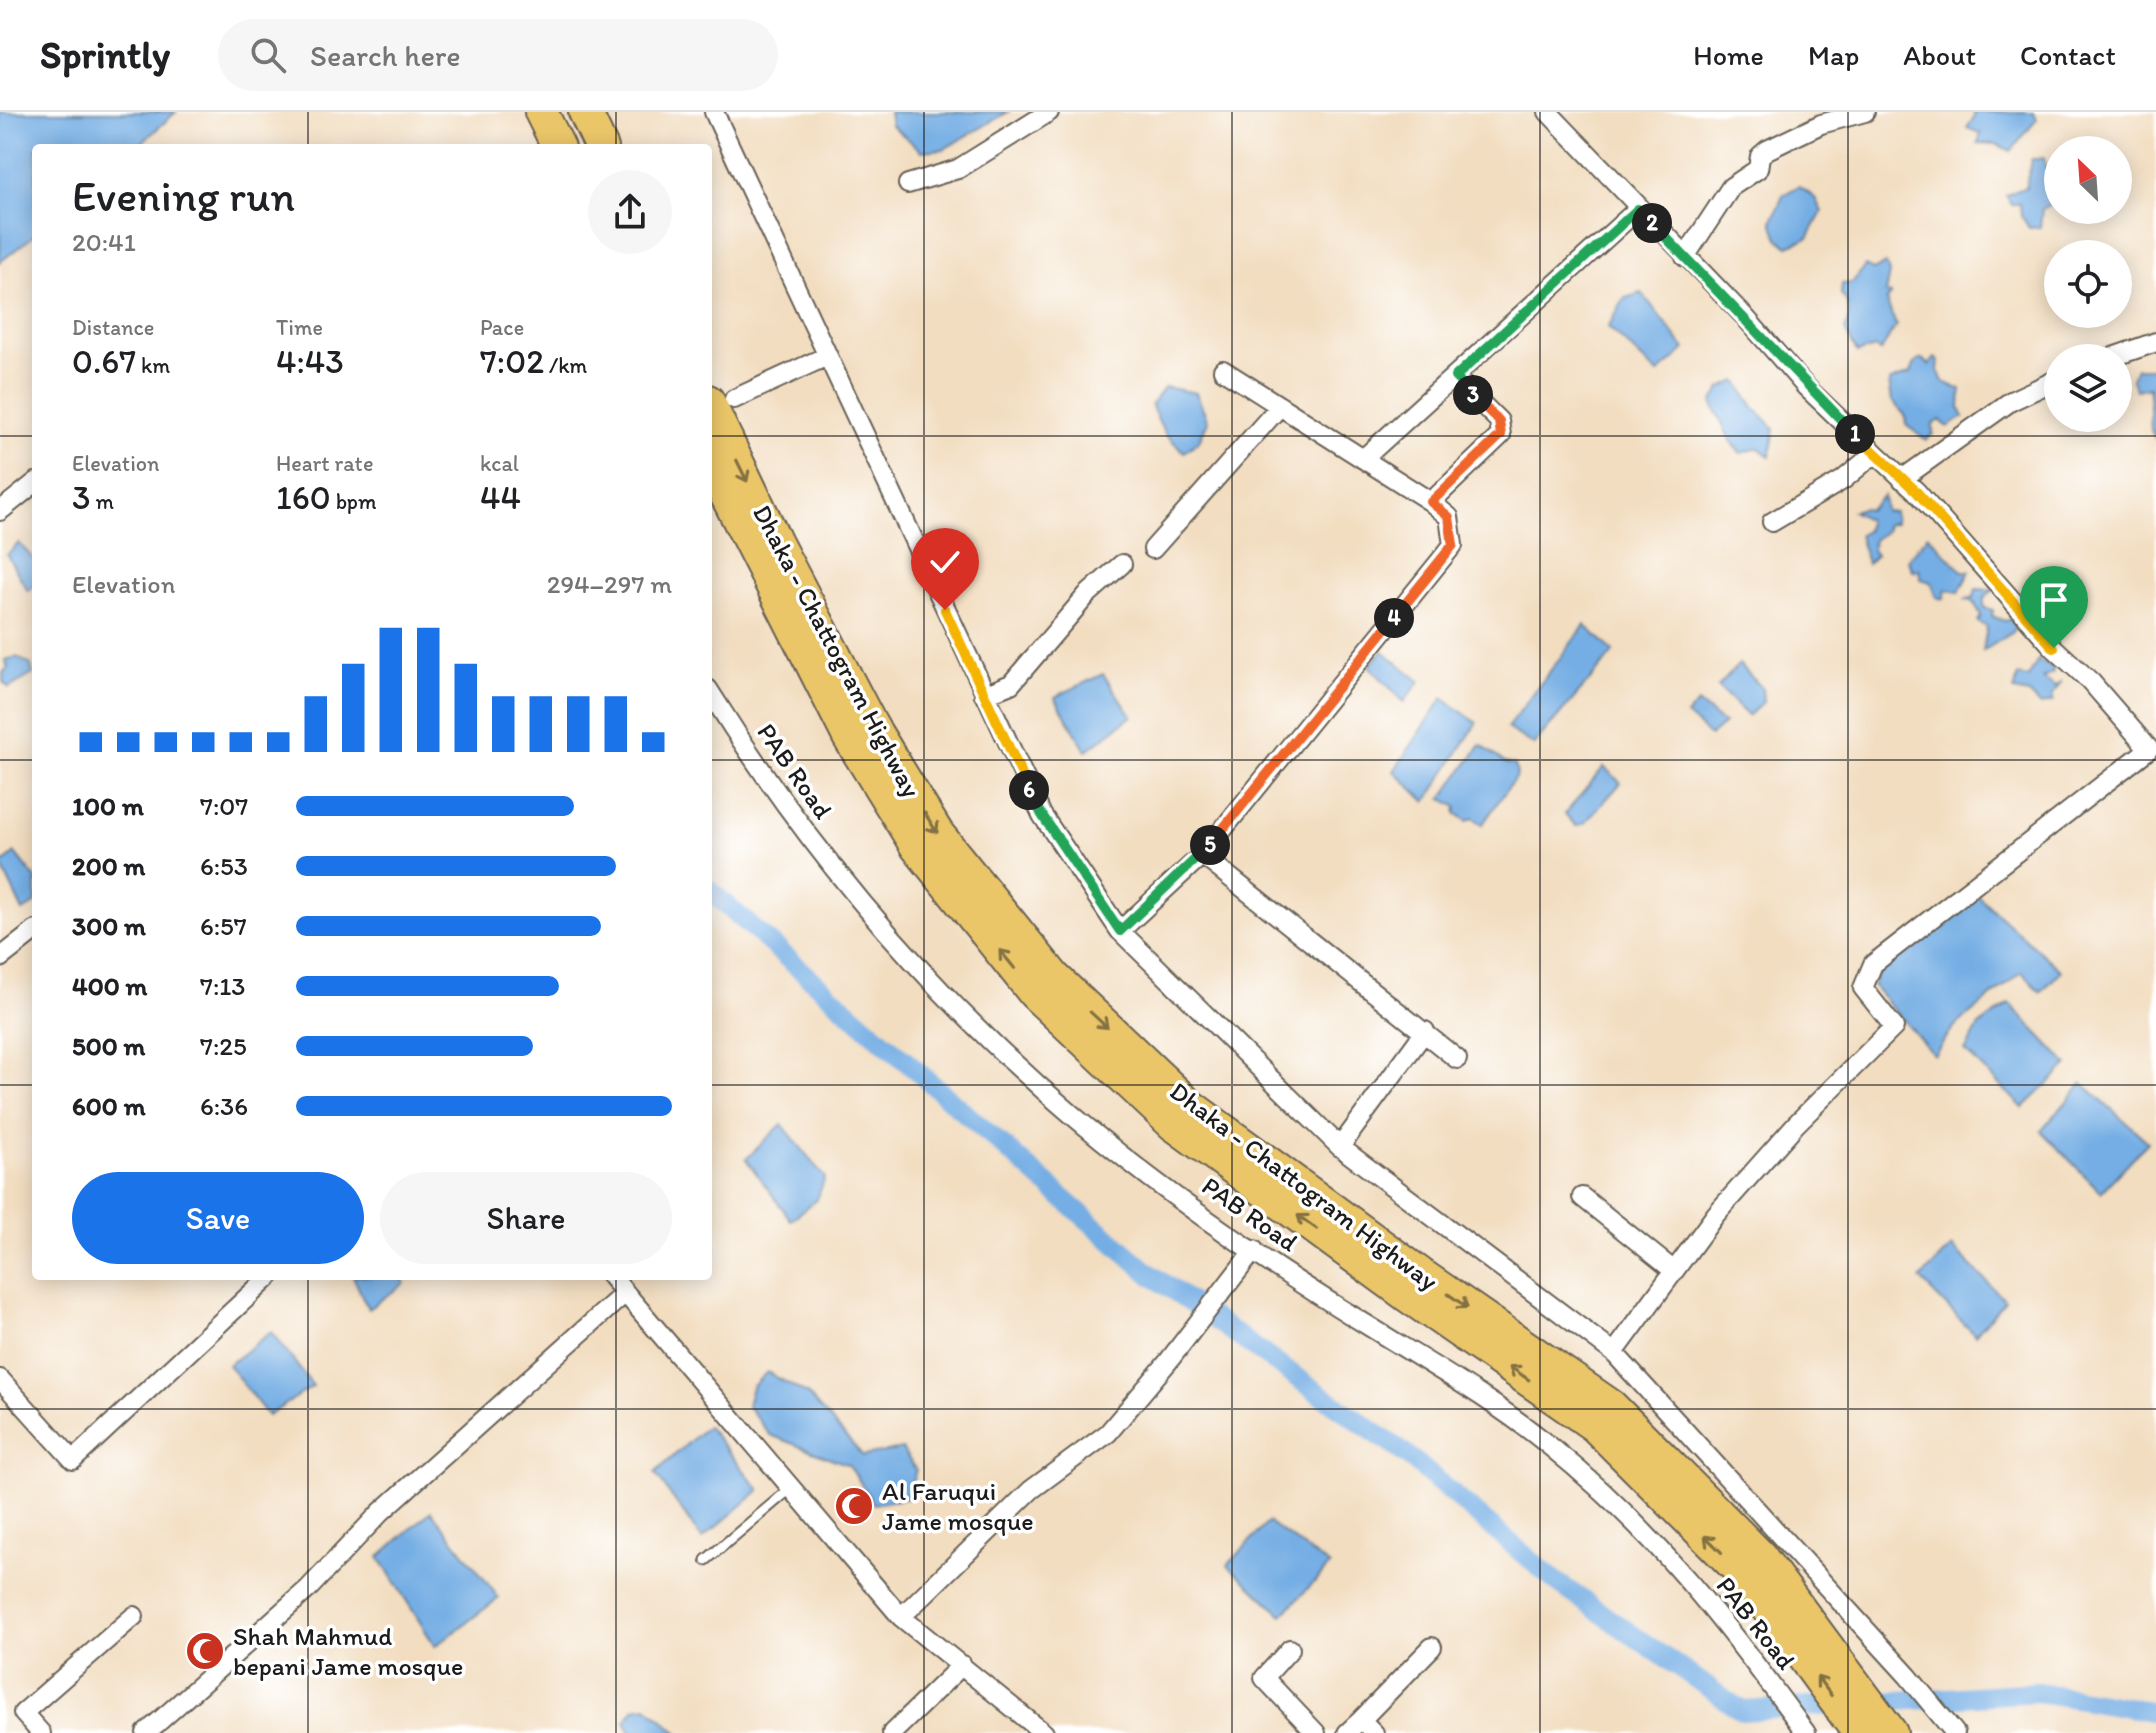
<!DOCTYPE html>
<meta charset="utf-8">
<style>
body{margin:0;font-family:Itim,sans-serif;background:#f6f6f6;color:#202124;height:100vh;display:flex;flex-direction:column;font-size:30px;white-space:nowrap}
*{box-sizing:border-box;margin:0}
p{font-size:26px;color:#757577}
.icon{flex:none;width:44px;height:44px;fill:none;stroke:currentColor;stroke-width:2;stroke-linecap:round;stroke-linejoin:round}
.map{position:relative;flex:1;overflow:hidden}
.sheet{position:absolute;left:32px;top:32px;width:680px;height:1136px;display:flex;flex-direction:column;background:#fff;border-radius:8px;box-shadow:0 4px 20px #0003}
.sheet>*{flex:none}
.needle{width:52px;rotate:335deg}
.controls{position:absolute;left:2044px;top:24px;display:grid;gap:16px}
.controls a{display:grid;place-items:center;width:88px;height:88px;border-radius:50%;background:#fff;box-shadow:0 4px 20px #0003;font-size:40px}
.pin{position:absolute;display:grid;place-items:center;width:68px;height:68px;color:#fff;margin:-82px -34px;border-radius:50% 50% 50% 0;rotate:-45deg;box-shadow:0 0 8px #0007}
.pin .icon{rotate:45deg}
.km{position:absolute;width:40px;height:40px;margin:-20px;border-radius:50%;background:#222;color:#fff;font-size:22px;line-height:40px;text-align:center}
.round{display:grid;place-items:center;flex:none;width:84px;height:84px;border-radius:42px;background:#f6f6f6}
.headline{display:flex;align-items:center;justify-content:space-between;height:136px;padding:0 40px}
h1{font-size:44px;font-weight:600;line-height:60px}
.stats{display:grid;grid-template-columns:repeat(3,1fr);gap:12px;height:136px;padding:8px 40px}
.stats div{display:grid;align-content:center}
.stats b{font-size:34px;font-weight:600}
.stats small{font-size:22px;font-weight:400}
.stats p{font-size:22px}
.chart{height:224px;padding:16px 40px}
.chart p{display:flex;justify-content:space-between}
.chart svg{width:100%;height:144px;margin-top:8px;stroke:#1a73e8;stroke-width:6}
.button{display:flex;gap:16px;margin-top:auto;padding:16px 40px}
.button a{flex:1;height:92px;border-radius:48px;background:#1a73e8;color:#fff;font-size:32px;font-weight:600;line-height:92px;text-align:center}
.button a+a{background:#f6f6f6;color:#202124}
ul{padding:0 40px;list-style:none;font-size:26px}
li{display:grid;grid-template-columns:128px 96px 1fr;align-items:center;height:60px}
li i{height:20px;border-radius:10px;background:#1a73e8}
header{display:flex;align-items:center;gap:48px;box-sizing:border-box;height:112px;padding:0 40px;background:#fff;border-bottom:2px solid #e0e0e0}
header strong{font-size:38px}
nav{display:flex;gap:44px;margin-inline-start:auto;font-size:28px}
.search{width:560px;height:72px;background:#f6f6f6;display:flex;align-items:center;gap:20px;box-sizing:border-box;padding:0 28px;border-radius:44px;color:#757577;font-size:30px}
.map>svg:first-child{display:block}
.water{fill:#74aee4;stroke:#486580;stroke-width:2}
.lines{fill:none;stroke-linecap:round;stroke-linejoin:round}
.canal{stroke:#74aee4;stroke-width:20}
.lane-casing{stroke:#676055;stroke-width:13}
.street-casing{stroke:#676055;stroke-width:22}
.highway-casing{stroke:#676055;stroke-width:36}
.lane{stroke:#fff;stroke-width:9}
.street{stroke:#fff;stroke-width:18}
.highway{stroke:#ebc669;stroke-width:32}
.oneway{stroke:#847142}
.split-1-casing{stroke:#fff;stroke-width:16}
.split-2-casing{stroke:#fff;stroke-width:16}
.split-3-casing{stroke:#fff;stroke-width:16}
.split-4-casing{stroke:#fff;stroke-width:16}
.split-5-casing{stroke:#fff;stroke-width:16}
.split-6-casing{stroke:#fff;stroke-width:16}
.split-7-casing{stroke:#fff;stroke-width:16}
.split-1{stroke:#f5b400;stroke-width:10}
.split-2{stroke:#22a559;stroke-width:10}
.split-3{stroke:#22a559;stroke-width:10}
.split-4{stroke:#f0652b;stroke-width:10}
.split-5{stroke:#f0652b;stroke-width:10}
.split-6{stroke:#22a559;stroke-width:10}
.split-7{stroke:#f5b400;stroke-width:10}
.grid{fill:none;stroke:#1c1c1c;stroke-width:2;stroke-opacity:0.55}
.labels{text-anchor:middle;dominant-baseline:central;stroke-width:7;stroke-linejoin:round;paint-order:stroke}
.street-label{font-size:26px;fill:#1c1c1c;stroke:#fff}
.poi-label{font-size:26px;fill:#1c1c1c;stroke:#fff;text-anchor:start}
</style>
<header>
<strong>Sprintly</strong>
<div class="search"><svg class="icon" aria-label="search" viewBox="0 0 24 24"><circle cx="10" cy="10" r="6"/><path d="M15 15l6 6"/></svg>Search here</div>
<nav><a>Home</a><a>Map</a><a>About</a><a>Contact</a></nav>
</header>
<div class="map">
<svg width="2156" height="1621" viewBox="0 0 2156 1621">
<rect width="100%" height="100%" fill="#fff"/>
<filter id="ink" filterUnits="userSpaceOnUse"><feTurbulence type="fractalNoise" baseFrequency=".0125" numOctaves="2"/><feDisplacementMap in="SourceGraphic" scale="16" xChannelSelector="R" yChannelSelector="G"/><feConvolveMatrix kernelMatrix="1 2 1 2 8 2 1 2 1" color-interpolation-filters="sRGB"/></filter>
<filter id="wash" filterUnits="userSpaceOnUse"><feTurbulence type="fractalNoise" baseFrequency=".006" numOctaves="4" result="noise"/><feDisplacementMap in="SourceGraphic" scale="32" xChannelSelector="R" yChannelSelector="G"/><feGaussianBlur stdDeviation="1.8" result="paint"/><feColorMatrix in="noise" values="0 0 0 0 0 0 0 0 0 0 0 0 0 0 0 0 0 1.4 0 .05"/><feComposite in="paint" operator="in"/></filter>
<g filter="url(#wash)">
<rect width="100%" height="100%" fill="#f2ddc0"/>
<path class="water" d="M0,0H176L136,36H36V122L0,150Z
M889,0H1008L944,37L922,39L891,13Z
M1973,0H2034L2037,7L2011,39L1996,32L1978,31L1981,21L1967,16L1975,4Z
M2044,46L2046,56L2053,58L2051,69L2058,70V89L2042,97L2040,115L2029,116L2021,103L2020,92H2011L2006,83L2026,75L2031,48Z
M1799,74L1815,86L1822,100L1808,126L1788,134L1778,127L1772,109L1783,83Z
M1886,152L1889,161L1885,181L1890,183L1886,188L1896,213L1881,239L1876,236L1857,241L1845,218C1850,205 1851,193 1841,182L1842,172L1852,171L1865,154L1873,158Z
M1642,181L1685,237L1658,262L1608,215L1625,186Z
M1935,246L1939,249L1938,258L1943,270L1961,278L1960,297L1964,305L1948,315L1940,308L1933,313V322L1926,328L1906,313L1905,303L1892,289L1889,270L1911,261L1915,251L1922,247L1929,253Z
M2156,252V327L2151,319L2149,275L2136,278L2131,267L2136,256H2151Z
M1737,269L1754,295L1775,317L1770,345L1759,336L1741,341C1727,330 1722,306 1712,291L1721,276Z
M1165,275L1196,281L1208,309L1199,329L1184,340L1165,322L1151,293Z
M1883,384L1885,399L1894,400L1895,411L1887,412L1885,420L1873,428L1872,438L1876,443L1867,452L1859,423L1866,419L1868,408L1852,399L1862,396L1869,398Z
M1928,423L1962,459H1970L1959,480L1946,478L1944,487L1937,485L1931,470L1921,467L1919,458L1913,459L1908,448Z
M19,431L36,450V472L28,479L7,443Z
M1976,477L1994,478L1984,485V496L1993,498L1992,504L2005,509L2019,505L2013,520L1983,539L1987,515L1978,510L1981,503L1973,489L1964,488L1974,485Z
M1585,513L1614,540L1534,633L1507,616Z
M1383,539L1420,569L1404,590L1369,554Z
M17,545L31,553L33,562L9,576L3,570V561L8,555L5,548Z
M2038,548L2053,555V561L2043,566L2055,575L2062,569L2052,584L2054,589L2040,593L2029,582L2014,579L2018,564L2028,566Z
M1739,552L1762,576L1763,590L1748,604L1718,575Z
M1103,562L1132,604L1086,639L1055,585Z
M1443,586L1477,611L1426,690L1394,659Z
M1698,591L1724,612L1710,624L1686,603Z
M1481,633L1505,651L1515,653L1517,663L1482,713L1473,706L1467,709L1456,701L1457,695L1442,686Z
M1604,655L1621,671L1585,711L1576,714L1565,702Z
M15,741L36,767V791L23,799L1,753Z
M1977,783L2061,859L2041,880L2022,860L1954,915L1934,943L1872,873L1881,858Z
M2010,892L2068,953L2023,996L1965,939L1979,914Z
M2083,971L2148,1030L2101,1080L2041,1019Z
M782,1012L825,1066L817,1087L791,1108L746,1047Z
M1952,1135L2005,1188L1975,1223L1920,1167Z
M353,1164H400L405,1171L368,1197Z
M271,1220L313,1274L268,1304L228,1253Z
M767,1260L807,1282L863,1344L902,1337L916,1358L907,1386L874,1392L849,1353L770,1323L747,1293L752,1275Z
M707,1314L760,1378L702,1427L655,1361Z
M431,1399L499,1486L435,1534L379,1445Z
M1268,1410L1330,1454L1282,1503L1228,1453Z
M647,1594L678,1621H631L625,1609L635,1596Z"/>
<g class="lines">
<path class="canal" d="M708,777L1150,1162L1408,1344L1555,1469L1742,1599L2038,1580L2156,1600"/>
</g>
</g>
<g filter="url(#ink)">
<g class="lines">
<g class="lane-casing">
<path id="lane" d="M706,1448L791,1376"/>
</g>
<g class="street-casing">
<path id="street" d="M714,0L1042,703L1120,819L1340,1035L1614,1241L1908,1564L1955,1621
M1548,0L1745,205L1806,275L1875,341
M908,72L958,57L1049,0
M1685,145L1731,75L1758,57L1760,44L1767,38L1821,12L1865,0
M2110,246L2156,230
M1223,258L1431,390L1449,405L1453,433L1202,743L1457,947
M734,287L827,244
M1363,347L1638,97
M1902,367L2011,289L2058,267
M1431,390L1501,323L1499,309L1455,265
M0,399L36,370
M1153,437L1280,294
M708,577C809,739 931,884 1077,1007C1168,1084 1270,1154 1372,1216C1433,1254 1495,1289 1551,1335C1656,1420 1727,1512 1806,1621
M984,583L1011,572L1087,483L1122,452
M1120,819L1202,743
M0,846L36,818
M1340,1035L1425,919
M1582,1085L1673,1158
M611,1164L901,1505L1044,1621
M1614,1241L1716,1102L1796,1012L1894,915L1863,876L1873,852L2149,637L2091,570L2054,536L1916,379L1875,341L1843,368L1772,410
M0,1267L73,1348L270,1164
M901,1505L1031,1378L1108,1321L1167,1251L1254,1138
M1290,1537L1264,1566L1316,1621
M1361,1608L1432,1535
M41,1621L23,1601L134,1504
M146,1621L308,1477L381,1400L625,1181
M892,1621L962,1553
M1347,1621L1361,1608L1374,1621"/>
</g>
<g class="highway-casing">
<path id="highway" d="M541,0L559,36
M585,0L602,36
M708,289L776,431L871,613L937,721L1054,865L1189,993L1423,1164L1611,1294L1760,1444L1891,1621
M708,347L849,625L917,735L1035,882L1173,1012L1408,1184L1595,1314L1741,1460L1859,1621"/>
</g>
<use href="#lane" class="lane"/>
<use href="#street" class="street"/>
<use href="#highway" class="highway"/>
</g>
<defs><path id="oneway-shaft" d="M-6 0H5M1.5-3L5.5 0L1.5 3" fill="none" stroke-width="1.6" stroke-linecap="round" stroke-linejoin="round" transform="scale(2)"/></defs>
<g class="oneway">
<use href="#oneway-shaft" transform="translate(742 359) rotate(64)"/>
<use href="#oneway-shaft" transform="translate(931 711) rotate(58)"/>
<use href="#oneway-shaft" transform="translate(1007 847) rotate(-129)"/>
<use href="#oneway-shaft" transform="translate(1099 908) rotate(43)"/>
<use href="#oneway-shaft" transform="translate(1307 1110) rotate(-144)"/>
<use href="#oneway-shaft" transform="translate(1458 1189) rotate(35)"/>
<use href="#oneway-shaft" transform="translate(1519 1261) rotate(-145)"/>
<use href="#oneway-shaft" transform="translate(1713 1432) rotate(-135)"/>
<use href="#oneway-shaft" transform="translate(1824 1574) rotate(-127)"/>
</g>
</g>
<g class="lines" filter="url(#ink)">
<g class="split-1-casing">
<path id="split-1" d="M1855,322L1916,379L2054,536"/>
</g>
<g class="split-2-casing">
<path id="split-2" d="M1652,111L1855,322"/>
</g>
<g class="split-3-casing">
<path id="split-3" d="M1473,283L1455,265L1638,97L1652,111"/>
</g>
<g class="split-4-casing">
<path id="split-4" d="M1394,506L1453,433L1449,405L1431,390L1501,323L1499,309L1473,283"/>
</g>
<g class="split-5-casing">
<path id="split-5" d="M1210,733L1394,506"/>
</g>
<g class="split-6-casing">
<path id="split-6" d="M1029,678L1042,703L1120,819L1210,733"/>
</g>
<g class="split-7-casing">
<path id="split-7" d="M945,498L1029,678"/>
</g>
<use href="#split-1" class="split-1"/>
<use href="#split-2" class="split-2"/>
<use href="#split-3" class="split-3"/>
<use href="#split-4" class="split-4"/>
<use href="#split-5" class="split-5"/>
<use href="#split-6" class="split-6"/>
<use href="#split-7" class="split-7"/>
</g>
<path class="grid" d="M308,0V36M616,0V36M924,0V1621M1232,0V1621M1540,0V1621M1848,0V1621M0,324H36M708,324H2156M0,648H36M708,648H2156M0,973H36M708,973H2156M308,1164V1621M616,1164V1621M0,1297H2156"/>
<defs>
<g id="mosque-disc" transform="scale(2)"><circle r="9.5" fill="#c8321e" stroke="#fff"/><path d="M3.5-4.9A6 6 0 1 0 3.5 4.9A5 5 0 1 1 3.5-4.9Z" fill="#fff"/></g>
</defs>
<g fill-rule="evenodd">
<use href="#mosque-disc" x="854" y="1394"/>
<use href="#mosque-disc" x="205" y="1539"/>
</g>
<g class="labels">
<g class="street-label">
<text transform="translate(837 539) rotate(62)">Dhaka - Chattogram Highway</text>
<text transform="translate(795 659) rotate(55)">PAB Road</text>
<text transform="translate(1304 1074) rotate(37)">Dhaka - Chattogram Highway</text>
<text transform="translate(1250 1102) rotate(35)">PAB Road</text>
<text transform="translate(1756 1511) rotate(52)">PAB Road</text>
</g>
<g class="poi-label">
<text x="882" y="1379">Al Faruqui<tspan x="882" dy="30">Jame mosque</tspan></text>
<text x="233" y="1524">Shah Mahmud<tspan x="233" dy="30">bepani Jame mosque</tspan></text>
</g>
</g>
</svg>
<div class="controls">
<a><svg class="needle" viewBox="-14 -14 28 28"><path d="M0-13l5 13h-10z" fill="#e53935"/><path d="M0 13l5-13h-10z" fill="#757577"/></svg></a>
<a><svg class="icon" aria-label="locate" viewBox="0 0 24 24"><circle cx="12" cy="12" r="6"/><path d="M12 2v4M12 18v4M2 12h4M18 12h4"/></svg></a>
<a><svg class="icon" aria-label="layers" viewBox="0 0 24 24"><path d="M12 4l9 5-9 5-9-5zM3 14l9 5 9-5"/></svg></a>
</div>
<div class="pin" style="left:2054px;top:536px;background:#1e9e55"><svg class="icon" aria-label="arrive" viewBox="0 0 24 24"><path d="M6 21V4h12l-3 4 3 4H6"/></svg></div>
<div class="pin" style="left:945px;top:498px;background:#d93025"><svg class="icon" aria-label="check" viewBox="0 0 24 24"><path d="M5 12l5 5 9-10"/></svg></div>
<b class="km" style="left:1855px;top:322px">1</b>
<b class="km" style="left:1652px;top:111px">2</b>
<b class="km" style="left:1473px;top:283px">3</b>
<b class="km" style="left:1394px;top:506px">4</b>
<b class="km" style="left:1210px;top:733px">5</b>
<b class="km" style="left:1029px;top:678px">6</b>
<section class="sheet">
<div class="headline"><div><h1>Evening run</h1><p>20:41</p></div><a class="round"><svg class="icon" aria-label="share" viewBox="0 0 24 24"><path d="M12 15V3M7 8l5-5 5 5M5 13v7h14v-7"/></svg></a></div>
<div class="stats">
<div><p>Distance</p><b>0.67<small> km</small></b></div>
<div><p>Time</p><b>4:43</b></div>
<div><p>Pace</p><b>7:02<small> /km</small></b></div>
</div>
<div class="stats">
<div><p>Elevation</p><b>3<small> m</small></b></div>
<div><p>Heart rate</p><b>160<small> bpm</small></b></div>
<div><p>kcal</p><b>44</b></div>
</div>
<div class="chart"><p><span>Elevation</span>294–297 m</p>
<svg viewBox="0 0 160 44" preserveAspectRatio="none"><path d="M5 44V38M15 44V38M25 44V38M35 44V38M45 44V38M55 44V38M65 44V27M75 44V17M85 44V6M95 44V6M105 44V17M115 44V27M125 44V27M135 44V27M145 44V27M155 44V38"/></svg>
</div>
<ul>
<li><b>100 m</b>7:07<i style="width:74%"></i></li>
<li><b>200 m</b>6:53<i style="width:85%"></i></li>
<li><b>300 m</b>6:57<i style="width:81%"></i></li>
<li><b>400 m</b>7:13<i style="width:70%"></i></li>
<li><b>500 m</b>7:25<i style="width:63%"></i></li>
<li><b>600 m</b>6:36<i style="width:100%"></i></li>
</ul>
<div class="button"><a>Save</a><a>Share</a></div>
</section>
</div>
